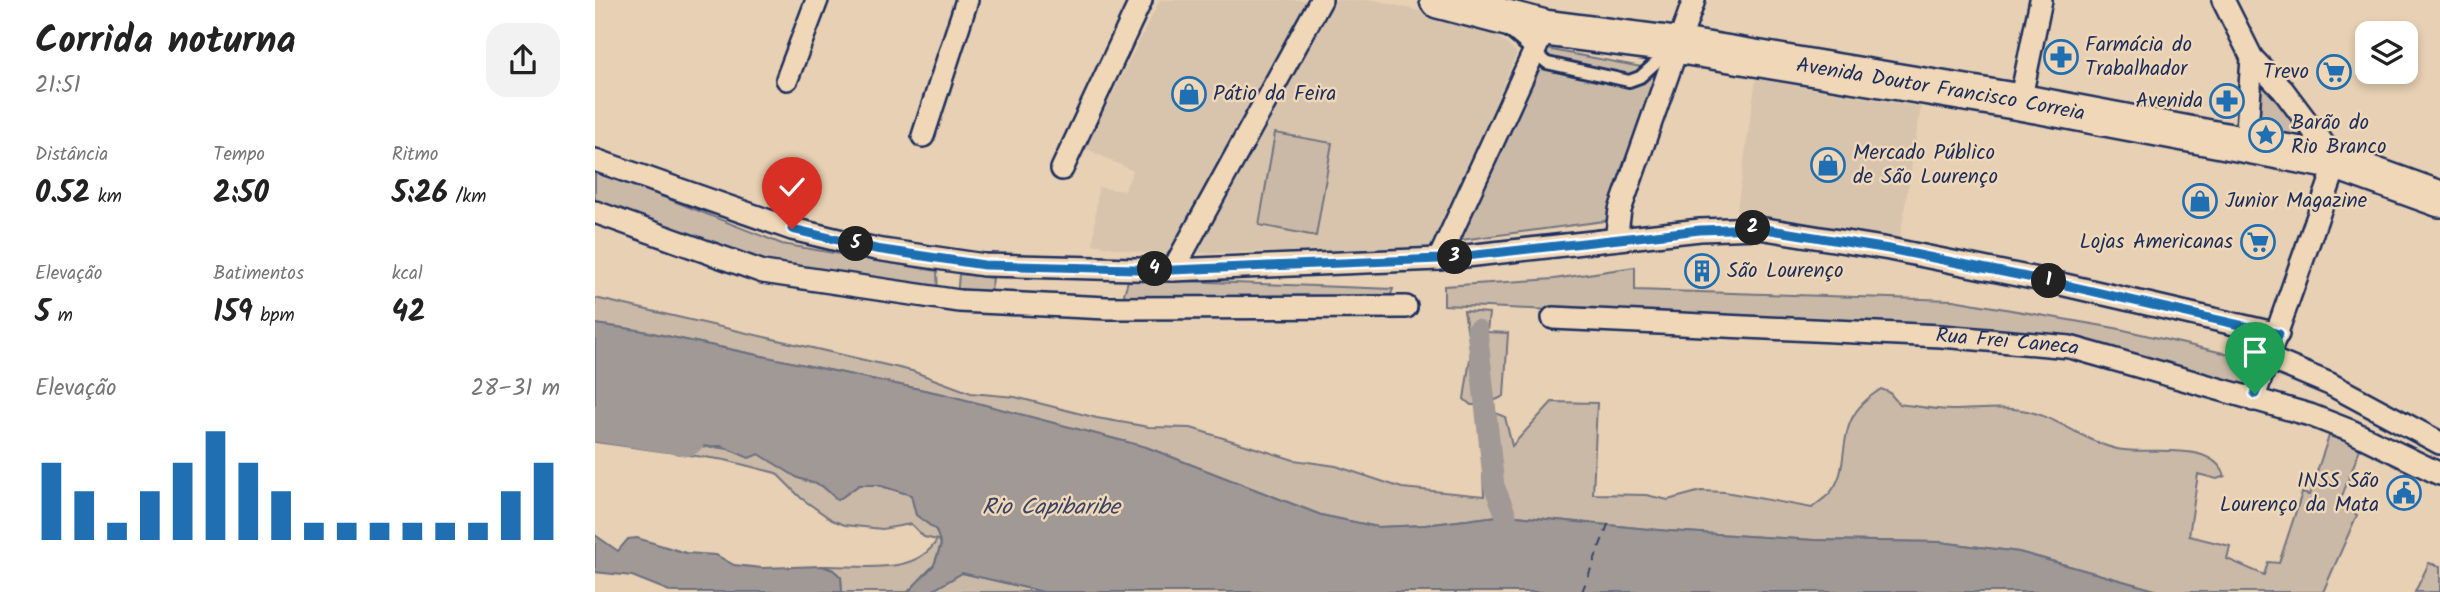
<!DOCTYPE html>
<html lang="pt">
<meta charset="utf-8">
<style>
body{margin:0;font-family:Kalam,sans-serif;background:#f2f2f2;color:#222;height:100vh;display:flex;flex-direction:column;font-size:26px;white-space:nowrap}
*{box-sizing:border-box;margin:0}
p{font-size:23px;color:#767676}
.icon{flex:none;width:38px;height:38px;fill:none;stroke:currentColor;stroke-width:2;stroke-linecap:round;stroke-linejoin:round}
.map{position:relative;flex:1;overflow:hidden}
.panel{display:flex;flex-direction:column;background:#fff;width:595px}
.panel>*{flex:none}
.tools{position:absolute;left:1760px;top:21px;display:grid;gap:14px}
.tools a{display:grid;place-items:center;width:63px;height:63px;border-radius:14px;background:#fff;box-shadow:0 4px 10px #0003;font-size:35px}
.pin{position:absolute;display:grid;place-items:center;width:60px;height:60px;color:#fff;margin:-72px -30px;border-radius:50% 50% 50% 0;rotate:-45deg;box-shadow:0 0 7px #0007}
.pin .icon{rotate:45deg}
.km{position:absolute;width:35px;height:35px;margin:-18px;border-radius:50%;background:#222;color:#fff;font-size:19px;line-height:35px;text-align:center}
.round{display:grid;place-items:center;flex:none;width:74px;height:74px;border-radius:21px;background:#f2f2f2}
.summary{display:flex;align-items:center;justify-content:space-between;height:119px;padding:0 35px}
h1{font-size:38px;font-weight:800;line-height:52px}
.stats{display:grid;grid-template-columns:repeat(3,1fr);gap:10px;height:119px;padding:7px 35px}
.stats div{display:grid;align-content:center}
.stats b{font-size:30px;font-weight:800}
.stats small{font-size:19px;font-weight:400}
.stats p{font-size:19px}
.chart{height:196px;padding:14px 35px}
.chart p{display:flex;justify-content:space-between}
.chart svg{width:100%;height:126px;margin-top:7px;stroke:#1f6fb2;stroke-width:6}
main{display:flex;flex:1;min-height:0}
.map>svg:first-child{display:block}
.built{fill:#d8c4ad}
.green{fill:#cab9a7;stroke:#727482;stroke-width:2}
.water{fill:#a19996;stroke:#6b6f80;stroke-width:2}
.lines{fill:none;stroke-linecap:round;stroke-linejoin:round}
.canal{stroke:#a19996;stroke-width:21}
.river{stroke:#a19996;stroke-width:37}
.ferry{stroke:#364469;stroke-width:2;stroke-dasharray:9 7;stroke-linecap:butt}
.lane-casing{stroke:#1b2f5e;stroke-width:16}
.street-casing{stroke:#1b2f5e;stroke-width:26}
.primary-casing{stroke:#1b2f5e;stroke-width:40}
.lane{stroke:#f0d7b7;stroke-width:10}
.street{stroke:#f0d7b7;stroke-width:21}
.primary{stroke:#f0d7b7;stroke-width:35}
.route-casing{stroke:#fff;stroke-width:14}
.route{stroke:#1f6fb2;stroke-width:9}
.labels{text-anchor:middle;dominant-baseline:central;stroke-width:5;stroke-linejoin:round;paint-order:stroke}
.poi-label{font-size:21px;fill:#1b2f5e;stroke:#f0d7b7;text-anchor:start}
.street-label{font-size:21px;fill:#1b2f5e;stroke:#f0d7b7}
.water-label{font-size:23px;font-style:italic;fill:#364469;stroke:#f0d7b7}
</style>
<main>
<section class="panel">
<div class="summary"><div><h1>Corrida noturna</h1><p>21:51</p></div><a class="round"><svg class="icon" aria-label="share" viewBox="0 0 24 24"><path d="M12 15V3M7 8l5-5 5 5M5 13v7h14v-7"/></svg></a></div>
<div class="stats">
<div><p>Distância</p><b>0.52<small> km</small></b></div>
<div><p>Tempo</p><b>2:50</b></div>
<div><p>Ritmo</p><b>5:26<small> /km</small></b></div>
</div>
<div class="stats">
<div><p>Elevação</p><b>5<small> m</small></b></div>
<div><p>Batimentos</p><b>159<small> bpm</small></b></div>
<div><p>kcal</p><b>42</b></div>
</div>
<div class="chart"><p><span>Elevação</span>28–31 m</p>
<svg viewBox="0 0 160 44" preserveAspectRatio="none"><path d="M5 44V17M15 44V27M25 44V38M35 44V27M45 44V17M55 44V6M65 44V17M75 44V27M85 44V38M95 44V38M105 44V38M115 44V38M125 44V38M135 44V38M145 44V27M155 44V17"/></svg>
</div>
</section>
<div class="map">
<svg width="1845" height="592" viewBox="0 0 1845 592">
<rect width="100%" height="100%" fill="#e7d0b3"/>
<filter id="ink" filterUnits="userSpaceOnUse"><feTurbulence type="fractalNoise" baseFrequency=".0143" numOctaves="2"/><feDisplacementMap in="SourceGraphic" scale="14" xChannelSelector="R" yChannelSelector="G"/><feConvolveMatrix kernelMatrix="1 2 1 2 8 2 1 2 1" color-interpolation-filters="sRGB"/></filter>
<g filter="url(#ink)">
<path class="built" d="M565,0H726L577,258L498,244L503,187L529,191L538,171L490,148Z
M735,0H779L894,28L922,53L837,250L602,253Z
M1161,79L1326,107L1303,250L1140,223Z"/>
<path class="green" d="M941,47L1073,72L1024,219L851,242Z
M1657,58L1742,162L1651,145Z
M680,133L737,143L721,236L664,225Z
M0,170L187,244L342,271L343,294L171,267L0,209Z
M1040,267V290L1358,300L1520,328L1663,361L1651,396L1537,362L956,310L849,305V286L959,279Z
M364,274L398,278L395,299L362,298Z
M561,280L798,289L794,299L533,300L529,294L533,281Z
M0,298L317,371L376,393L420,397L502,418L554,427L596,428L699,460L741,466L807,488L889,496L886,423L891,409L910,417L917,446L957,402L1002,403L998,494L1051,495L1073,500L1106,491L1130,492L1217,508C1222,503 1229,499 1234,494C1262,463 1231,423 1286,389L1294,392L1304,404C1321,406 1340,410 1357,410C1382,410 1408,406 1432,411C1464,418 1491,442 1522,449C1551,456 1616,438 1630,476L1622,479L1603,474L1594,536L1635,546L1632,559L1669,575L1673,562L1684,563L1707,493L1714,495L1734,436L1766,446L1744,504L1762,515L1728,592H1567L1424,552L1345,542L1219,540L1074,531L911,515L830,525L783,527L726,515L551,447L348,394L43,330L0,324Z
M869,311L894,313L892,332L913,333L909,396L890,405H876L869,399L876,352Z
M32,421L44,425L45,435C84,448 125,445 165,454C180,457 189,469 202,477C209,481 219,482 227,486C233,490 237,496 243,500L264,485H283L316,495L321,515L341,530L346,544L339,565L313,592H247L246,577L238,570L227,566C265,565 320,577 342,540L329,537L316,524L287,529L250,525L237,520L206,498L181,473L130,460L0,442V434Z
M1834,563L1845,566V592H1820Z
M367,573L449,592H335Z"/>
<path class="water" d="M0,324L43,330L348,394L551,447L726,515L783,527L830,525L911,515L1074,531L1219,540L1345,542L1424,552L1567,592H449L367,573L335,592H313L339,565L346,545L341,530L321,515L316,495L283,485H264L243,500L227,486L203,478L164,454L154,458L126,446L86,447L79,441H51L38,421L0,434Z
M0,535L23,551L33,539L42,538L91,553L121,555L139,565L167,568L227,566L238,570L246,577L247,592H77L37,576L0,572Z"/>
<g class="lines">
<path class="canal" d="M882,330L899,486L911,515L915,542"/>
<path class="river" d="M0,423L92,437"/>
<path class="ferry" d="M987,592L1014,522"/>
<g class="lane-casing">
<path id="lane" d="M911,29L952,63L1034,81L1045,77L1073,52"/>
</g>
<g class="street-casing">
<g id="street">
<path d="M1628,0L1657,58L1688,90L1742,162L1658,400"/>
<path d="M192,79L222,0"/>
<path d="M1425,102L1446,0"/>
<path d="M328,136L372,0"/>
<path d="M1651,145L1657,58"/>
<path d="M0,160L197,229L281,249L389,265L578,270L844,259L1105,230L1164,228L1294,249L1457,282L1683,334"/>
<path d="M467,169L546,0"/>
<path d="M0,212L168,272L364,301L512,308L811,307"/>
<path d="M1021,239L1025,210L1099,0"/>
<path d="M844,259L950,28"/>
<path d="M578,270L726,0"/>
<path id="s1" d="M958,318L1346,336L1475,347L1715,415L1756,431L1845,474"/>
<path d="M1673,358L1735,384L1845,443"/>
</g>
</g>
<g class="primary-casing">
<g id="primary">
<path id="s2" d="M843,0L950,28L1081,45L1425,102L1742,162L1845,199"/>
</g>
</g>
<use href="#lane" class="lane"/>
<use href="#street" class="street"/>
<use href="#primary" class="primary"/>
</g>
</g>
<g class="lines" filter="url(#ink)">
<g class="route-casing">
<path id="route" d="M197,229L281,249L389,265L578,270L844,259L1105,230L1164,228L1294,249L1457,282L1684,334L1660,394"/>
</g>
<use href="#route" class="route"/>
</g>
<defs>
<g id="pharmacy-ring" transform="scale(1.75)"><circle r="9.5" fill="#f0d7b7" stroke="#1f6fb2" stroke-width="1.5"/><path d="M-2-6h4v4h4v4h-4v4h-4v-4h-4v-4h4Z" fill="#1f6fb2"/></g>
<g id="supermarket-ring" transform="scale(1.75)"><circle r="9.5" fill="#f0d7b7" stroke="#1f6fb2" stroke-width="1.5"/><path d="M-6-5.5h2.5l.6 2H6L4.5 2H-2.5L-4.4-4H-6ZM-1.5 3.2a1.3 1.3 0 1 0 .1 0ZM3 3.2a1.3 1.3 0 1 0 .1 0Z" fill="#1f6fb2"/></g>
<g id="shop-ring" transform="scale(1.75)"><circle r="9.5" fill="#f0d7b7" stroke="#1f6fb2" stroke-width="1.5"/><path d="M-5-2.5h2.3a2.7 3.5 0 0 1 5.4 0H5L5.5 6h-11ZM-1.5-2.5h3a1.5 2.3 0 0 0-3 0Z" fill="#1f6fb2"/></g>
<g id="sight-ring" transform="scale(1.75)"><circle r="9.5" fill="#f0d7b7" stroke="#1f6fb2" stroke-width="1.5"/><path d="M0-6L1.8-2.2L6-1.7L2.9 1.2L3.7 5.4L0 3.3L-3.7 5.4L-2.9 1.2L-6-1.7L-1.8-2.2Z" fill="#1f6fb2"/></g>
<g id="building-ring" transform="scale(1.75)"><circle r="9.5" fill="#f0d7b7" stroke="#1f6fb2" stroke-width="1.5"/><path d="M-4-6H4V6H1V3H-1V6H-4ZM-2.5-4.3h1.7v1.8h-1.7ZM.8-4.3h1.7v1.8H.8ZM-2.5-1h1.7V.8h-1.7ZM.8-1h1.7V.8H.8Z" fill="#1f6fb2"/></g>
<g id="civic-ring" transform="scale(1.75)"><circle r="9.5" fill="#f0d7b7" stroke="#1f6fb2" stroke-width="1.5"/><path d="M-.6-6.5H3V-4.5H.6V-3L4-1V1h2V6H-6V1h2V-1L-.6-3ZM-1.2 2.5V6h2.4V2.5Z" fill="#1f6fb2"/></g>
</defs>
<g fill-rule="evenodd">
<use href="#pharmacy-ring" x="1466" y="57"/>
<use href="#supermarket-ring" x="1739" y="72"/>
<use href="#shop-ring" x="594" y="94"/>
<use href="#pharmacy-ring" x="1632" y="101"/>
<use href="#sight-ring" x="1671" y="135"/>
<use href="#shop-ring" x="1233" y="165"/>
<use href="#shop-ring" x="1605" y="201"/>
<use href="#supermarket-ring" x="1663" y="242"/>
<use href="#building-ring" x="1107" y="271"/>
<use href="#civic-ring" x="1809" y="493"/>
</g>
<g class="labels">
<g class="poi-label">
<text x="1490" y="45">Farmácia do<tspan x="1490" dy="24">Trabalhador</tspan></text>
<text x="1714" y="72" text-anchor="end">Trevo</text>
<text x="618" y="94">Pátio da Feira</text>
<text x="1608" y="101" text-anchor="end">Avenida</text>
<text x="1696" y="123">Barão do<tspan x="1696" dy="24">Rio Branco</tspan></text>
<text x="1258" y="153">Mercado Público<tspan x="1258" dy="24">de São Lourenço</tspan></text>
<text x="1630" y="201">Junior Magazine</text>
<text x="1638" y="242" text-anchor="end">Lojas Americanas</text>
<text x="1132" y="271">São Lourenço</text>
<text x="1784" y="481" text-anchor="end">INSS São<tspan x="1784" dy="24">Lourenço da Mata</tspan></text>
</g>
<g class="street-label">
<text stroke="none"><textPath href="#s2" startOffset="511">Avenida Doutor Francisco Correia</textPath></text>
<text stroke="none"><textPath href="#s1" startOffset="455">Rua Frei Caneca</textPath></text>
</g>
<g class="water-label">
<text x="456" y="508">Rio Capibaribe</text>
</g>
</g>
</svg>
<div class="tools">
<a><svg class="icon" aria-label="layers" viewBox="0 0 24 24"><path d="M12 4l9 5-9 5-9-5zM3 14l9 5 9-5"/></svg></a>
</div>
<div class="pin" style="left:1660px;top:394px;background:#1e9e55"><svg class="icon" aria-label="arrive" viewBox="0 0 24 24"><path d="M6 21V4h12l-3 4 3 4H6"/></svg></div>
<div class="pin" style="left:197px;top:229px;background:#d93025"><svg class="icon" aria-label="check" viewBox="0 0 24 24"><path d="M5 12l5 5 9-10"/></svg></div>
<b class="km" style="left:1454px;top:281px">1</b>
<b class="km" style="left:1158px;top:228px">2</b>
<b class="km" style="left:860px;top:257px">3</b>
<b class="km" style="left:560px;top:269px">4</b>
<b class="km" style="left:261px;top:244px">5</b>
</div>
</main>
